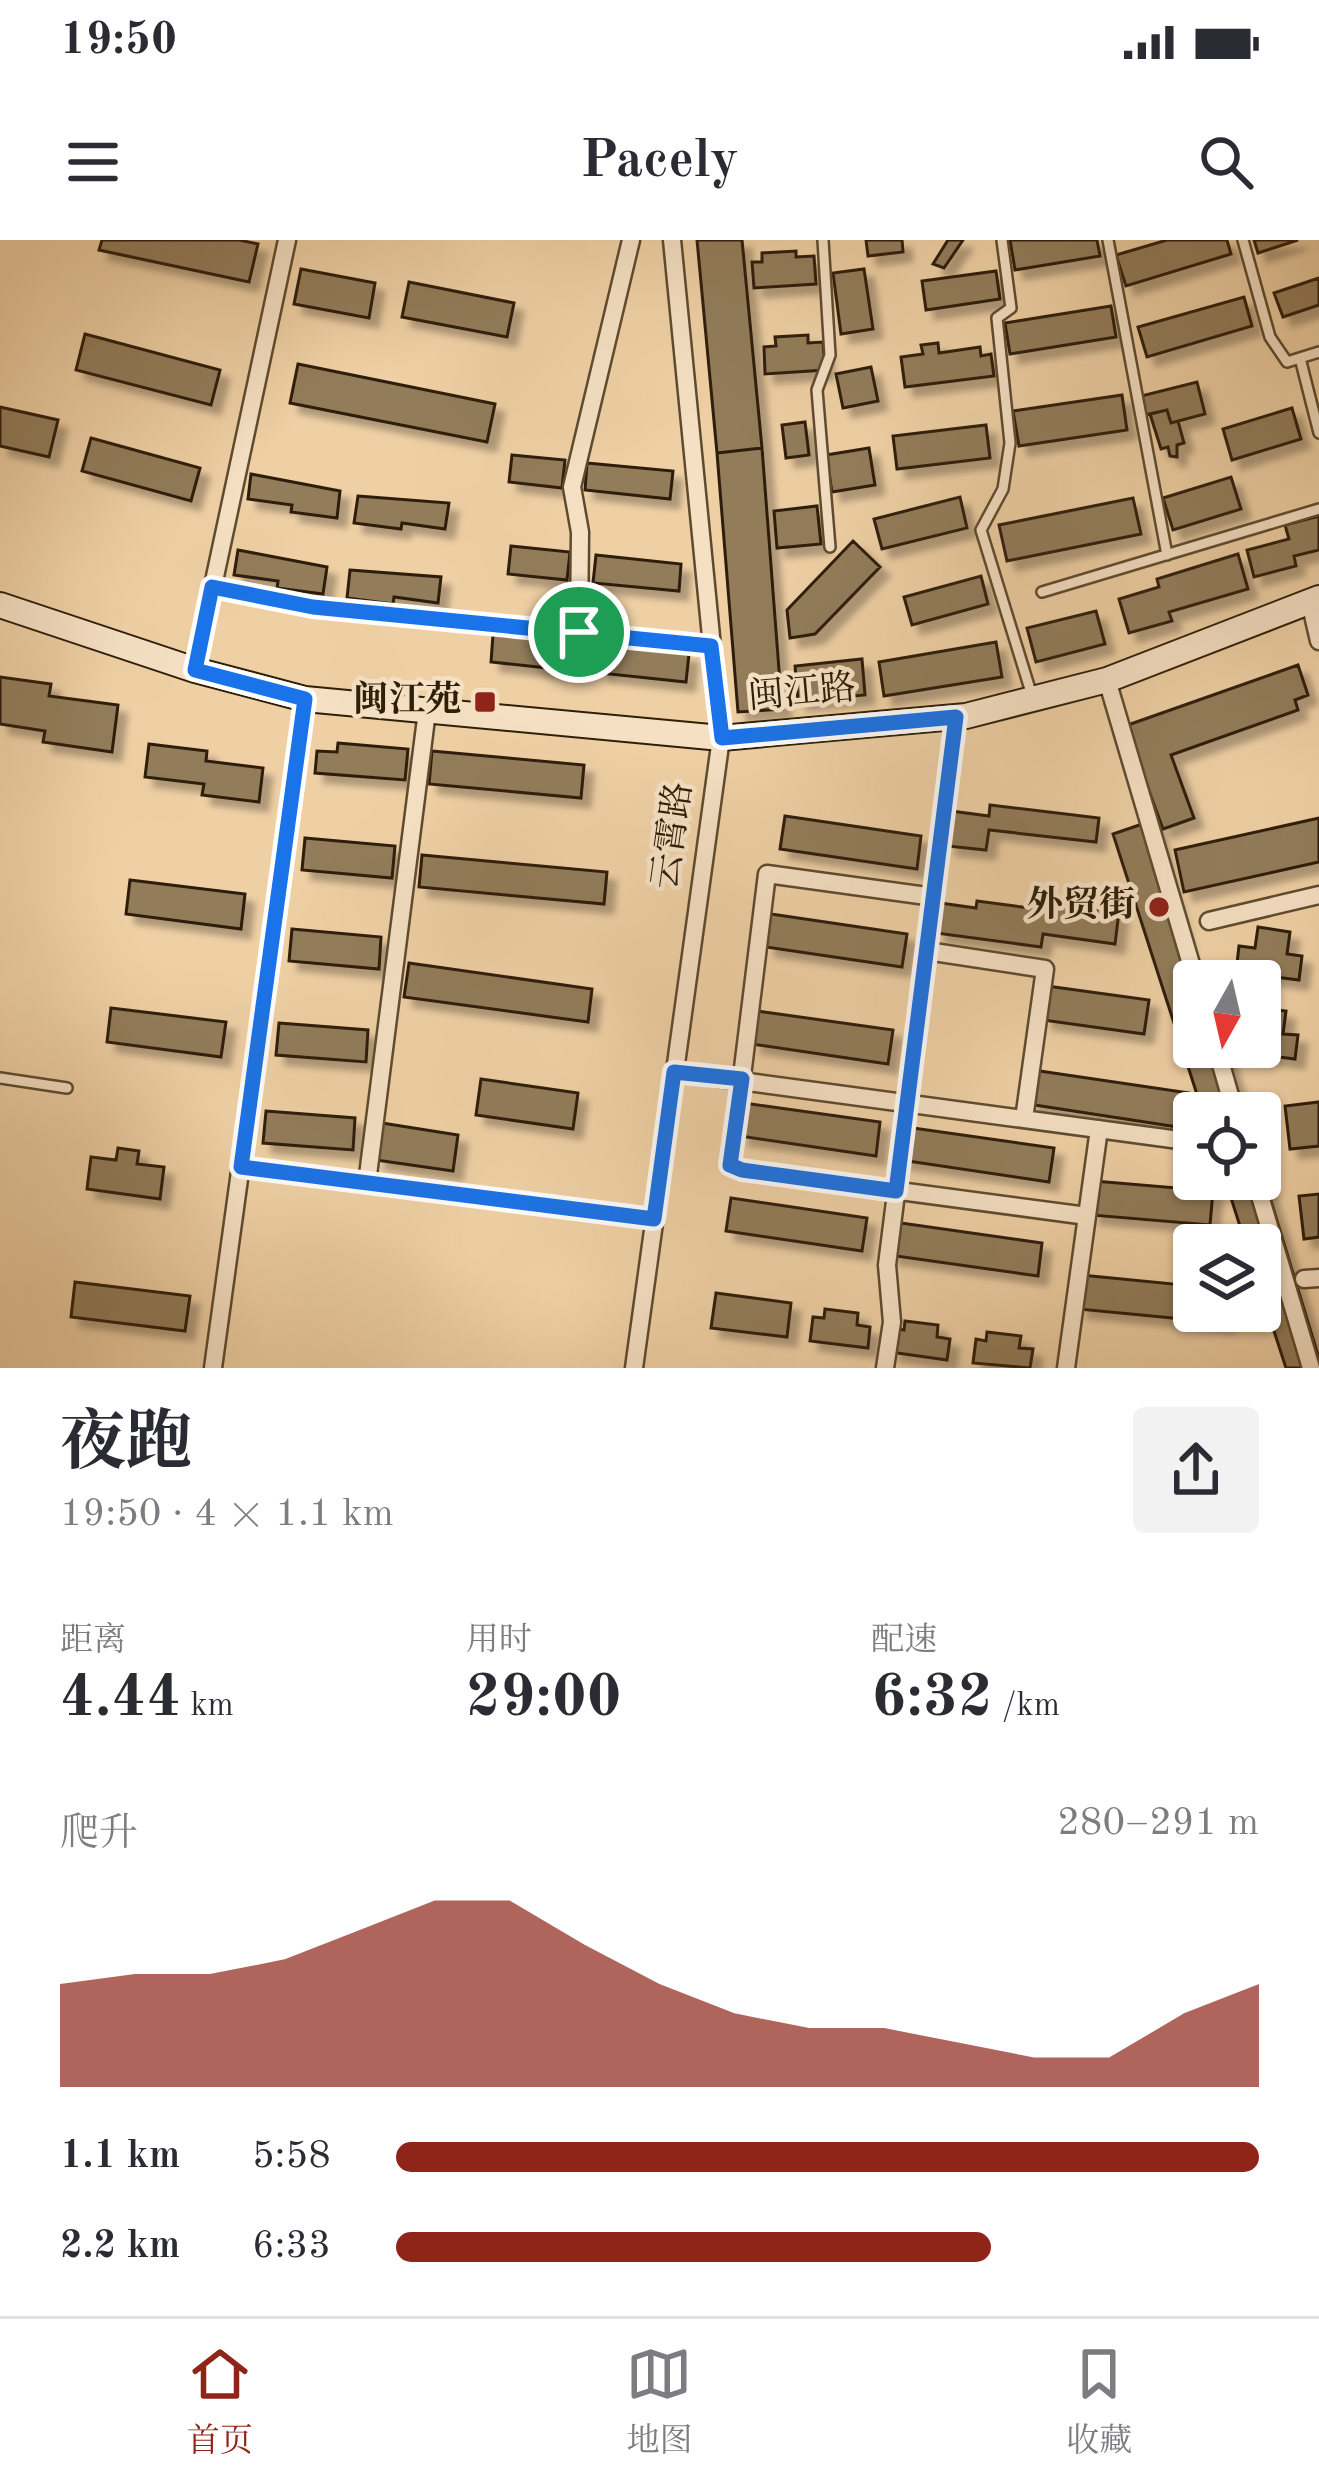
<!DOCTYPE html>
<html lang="zh">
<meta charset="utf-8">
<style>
body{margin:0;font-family:"Old Standard TT","Noto Serif SC",serif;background:#f2f2f3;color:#2b2b33;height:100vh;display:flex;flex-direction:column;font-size:45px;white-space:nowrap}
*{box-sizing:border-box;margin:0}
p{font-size:39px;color:#7c7c81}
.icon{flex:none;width:66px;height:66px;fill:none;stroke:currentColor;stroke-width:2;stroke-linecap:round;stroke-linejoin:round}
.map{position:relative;height:1128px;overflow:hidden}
.side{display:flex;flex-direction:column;background:#fff;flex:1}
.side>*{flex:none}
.needle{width:78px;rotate:188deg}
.controls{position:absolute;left:1173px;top:720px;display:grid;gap:24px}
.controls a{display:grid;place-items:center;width:108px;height:108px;border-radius:12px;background:#fff;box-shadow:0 3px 9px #0004;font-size:60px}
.pin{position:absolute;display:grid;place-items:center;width:102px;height:102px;color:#fff;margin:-51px;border:6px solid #fff;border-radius:50%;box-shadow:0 3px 12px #0007}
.round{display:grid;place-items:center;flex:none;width:126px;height:126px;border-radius:12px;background:#f2f2f3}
.summary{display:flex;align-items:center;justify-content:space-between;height:204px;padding:0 60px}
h1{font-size:66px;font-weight:700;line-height:90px}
.figures{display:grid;grid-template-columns:repeat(3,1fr);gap:18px;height:204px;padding:12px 60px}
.figures div{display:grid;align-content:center}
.figures b{font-size:60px;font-weight:700}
.figures small{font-size:33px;font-weight:400}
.figures p{font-size:33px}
.chart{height:336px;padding:24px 60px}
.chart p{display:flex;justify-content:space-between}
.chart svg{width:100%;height:216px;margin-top:12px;fill:#8f2418;opacity:.7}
ul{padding:0 60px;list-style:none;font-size:39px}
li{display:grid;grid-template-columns:192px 144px 1fr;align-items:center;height:90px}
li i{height:30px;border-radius:15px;background:#8f2418}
.status{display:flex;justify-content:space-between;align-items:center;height:84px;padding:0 60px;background:#fff;direction:ltr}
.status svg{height:33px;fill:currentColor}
header{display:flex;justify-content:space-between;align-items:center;height:156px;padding:0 60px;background:#fff;font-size:54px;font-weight:700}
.menu{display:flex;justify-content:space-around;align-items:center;height:168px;border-top:3px solid #e1e1e2;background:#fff;font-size:33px;color:#7c7c81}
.menu a{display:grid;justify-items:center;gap:6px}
.menu .on{color:#8f2418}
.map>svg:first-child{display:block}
.building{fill:#927b5a;stroke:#2e1f08;stroke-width:3;filter:url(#shadow)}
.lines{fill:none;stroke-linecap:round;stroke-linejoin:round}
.lane-casing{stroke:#5e4b2f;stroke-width:14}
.street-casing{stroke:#5e4b2f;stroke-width:21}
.secondary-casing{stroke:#2e1f08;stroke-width:28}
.lane{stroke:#f5e0c4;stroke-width:9}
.street{stroke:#f5e0c4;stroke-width:16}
.secondary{stroke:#f5e0c4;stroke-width:24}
.route-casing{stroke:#fff;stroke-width:24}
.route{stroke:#1a73e8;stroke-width:15}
.poi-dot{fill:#8f2418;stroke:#f5e0c4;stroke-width:4.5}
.labels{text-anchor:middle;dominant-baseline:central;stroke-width:9;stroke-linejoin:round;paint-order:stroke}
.street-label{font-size:36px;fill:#2e1f08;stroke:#f5e0c4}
.poi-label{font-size:36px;font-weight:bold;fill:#2e1f08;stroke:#f5e0c4;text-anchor:end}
</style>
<div class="status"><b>19:50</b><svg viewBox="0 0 49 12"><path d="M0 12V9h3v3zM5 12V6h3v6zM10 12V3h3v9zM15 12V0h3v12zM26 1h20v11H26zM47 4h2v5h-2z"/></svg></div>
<header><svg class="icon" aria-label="menu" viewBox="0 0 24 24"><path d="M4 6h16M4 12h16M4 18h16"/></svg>Pacely<svg class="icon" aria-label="search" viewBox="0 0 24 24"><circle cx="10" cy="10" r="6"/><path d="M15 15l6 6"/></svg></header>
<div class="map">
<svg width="1319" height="1128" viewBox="0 0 1319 1128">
<defs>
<filter id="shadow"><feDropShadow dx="9" dy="9" stdDeviation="3" flood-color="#0004"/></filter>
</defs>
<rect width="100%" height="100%" fill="#efd0a5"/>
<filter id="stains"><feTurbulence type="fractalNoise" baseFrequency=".00167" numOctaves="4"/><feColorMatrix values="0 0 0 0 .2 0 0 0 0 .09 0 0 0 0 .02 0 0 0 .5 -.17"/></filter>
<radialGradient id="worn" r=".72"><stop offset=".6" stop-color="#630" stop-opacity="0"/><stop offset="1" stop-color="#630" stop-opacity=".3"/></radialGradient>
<path class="building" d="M102,0H239L258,4L249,42L99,10Z
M697,0H742L762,208L717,213Z
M866,0H902L903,12L868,16Z
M948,0H963L944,28L933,24Z
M1010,0H1097L1100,16L1015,30Z
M1167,0H1227L1231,14L1126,46L1116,15Z
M1254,0H1298L1258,13Z
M796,11V17L814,16L816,44L754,48L752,22H762V13Z
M301,29L375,43L369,78L294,64Z
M864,29L873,89L841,94L833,33Z
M996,31L1000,59L926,70L922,41Z
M1319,38V65L1283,77L1274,53Z
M409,42L514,63L507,97L402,77Z
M1244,57L1252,86L1147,117L1138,87Z
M1111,66L1116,97L1010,114L1005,83Z
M85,94L220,130L211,165L76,130Z
M808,95V103L823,102L825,130L765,134L764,107L776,106L775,97Z
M938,103L939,113L980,107L981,116L991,114L994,136L905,147L901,117L923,114L921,105Z
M298,124L495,164L487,202L290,163Z
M871,127L878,161L843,168L836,134Z
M1197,142L1205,174L1171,183L1167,170L1145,175L1141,156Z
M1122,155L1127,190L1019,206L1013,171Z
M0,167L58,180L49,217L0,206Z
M1292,168L1301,199L1232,220L1223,189Z
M1167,170L1171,183L1178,181L1184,203L1177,205V217L1170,216L1168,207L1161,209L1150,174Z
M805,182L809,215L786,218L782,185Z
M986,185L990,218L897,229L893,196Z
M91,198L200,228L191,261L82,231Z
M762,208L782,469L738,472L717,213Z
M869,208L875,245L832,252L826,215Z
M512,215L565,220L562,248L509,242Z
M587,223L673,231L670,259L585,250Z
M251,234L340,251L337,278L291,272L292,265L248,259Z
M1231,237L1241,269L1173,290L1163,258Z
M358,256L449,263L445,289L402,283L401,289L354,283Z
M960,257L967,288L882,309L874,279Z
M1133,258L1141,294L1007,321L999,285Z
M817,266L821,304L777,308L774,271Z
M1319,276V310L1294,316L1296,326L1254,337L1247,310L1289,299L1285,285Z
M853,301L880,327L815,394L790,398L787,370Z
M511,306L570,312L567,340L508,334Z
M238,310L327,327L323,354L277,348L278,341L234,335Z
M1238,314L1248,349L1169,372L1172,381L1129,393L1119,359L1159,347L1157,339Z
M596,315L681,324L679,351L593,343Z
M350,330L441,337L438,363L394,357L393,364L347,358Z
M981,336L988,364L912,385L904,357Z
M1096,371L1105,404L1036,422L1027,388Z
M493,395L579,403L576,431L491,422Z
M996,402L1002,437L884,456L879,422Z
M603,405L689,414L686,442L600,433Z
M862,419L865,455L798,461L795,426Z
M1298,425L1308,455L1295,460L1298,470L1171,515L1194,578L1163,589L1125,486Z
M0,437L51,444L49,456L118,465L112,512L43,502L45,491L0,484Z
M338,503L408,509L405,540L315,533L317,511L337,512Z
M149,504L207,511L206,521L263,528L259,562L202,555L204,544L145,537Z
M432,511L584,525L581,558L429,544Z
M990,565L1099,578L1096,602L989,590L986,610L947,606L951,571L989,576Z
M785,576L921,596L917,629L780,609Z
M1319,578V622L1184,652L1175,610Z
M1154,580L1194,741V807H1224L1244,873H1203L1113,594Z
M305,598L395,606L392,638L302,630Z
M422,615L607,632L604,664L419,647Z
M130,640L245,654L241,689L126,674Z
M977,661L1045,670L1047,662L1119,672L1115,704L1043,694L1041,707L936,693L940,663L976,668Z
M771,674L907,694L902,727L766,707Z
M1258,687L1290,692L1287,714L1302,716L1299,740L1236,732L1239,706L1255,708Z
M292,689L381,697L379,729L289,721Z
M409,723L592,749L588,782L404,757Z
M1047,746L1149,760L1144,794L1043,780Z
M111,768L226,782L221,817L107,802Z
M1260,768L1286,771L1283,794L1298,795L1295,819L1231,811V807H1260Z
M757,771L893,790L888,824L752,804Z
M279,783L368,790L366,822L276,815Z
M1033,830L1189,853L1184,888L1028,864Z
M481,839L578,853L573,889L476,875Z
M1319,862V906L1290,909L1285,866Z
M744,863L880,882L876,916L740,896Z
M266,871L355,878L353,910L263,903Z
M382,883L458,895L453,931L376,920Z
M906,887L1054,908L1049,942L901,920Z
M118,908L139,911L137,924L164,927L160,959L87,949L91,917L116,920Z
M1260,925L1319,1118V1128H1286L1260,1048V1005H1246L1225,939H1260Z
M1094,941L1213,951L1210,985L1091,975Z
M1319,954V997L1304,999L1299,956Z
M731,958L867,978L862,1011L726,991Z
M894,982L1042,1003L1038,1036L889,1015Z
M1081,1035L1194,1046V1071H1226L1225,1083L1078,1069Z
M75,1042L190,1056L185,1091L71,1077Z
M716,1053L791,1063L787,1097L711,1088Z
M825,1069L858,1073L857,1085L870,1087L868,1108L810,1101L813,1077L824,1078Z
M905,1081L938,1085L937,1097L950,1099L947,1120L890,1112L893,1088L904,1090Z
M987,1092L1021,1096L1019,1108L1033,1109L1030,1128L973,1123L976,1099L986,1101Z"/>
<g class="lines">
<g class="lane-casing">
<path id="lane" d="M823,0L830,115L817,150L830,307
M1002,0L1011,68L997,78L1010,203L1003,249L981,290L1033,459
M1108,0L1167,315
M1243,0L1270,97L1287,122L1319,112
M1300,118L1319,193
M1042,352L1319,269
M0,838L67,848"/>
</g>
<g class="street-casing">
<path id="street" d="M212,347L313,367L711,406
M1310,362L1319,401
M579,392L580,292L572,247L631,0
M195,430L287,0
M1107,440L1196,741
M934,657L767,634L731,925L742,930L1087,976
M1209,681L1319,655
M927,711L1045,729L1024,879
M1216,807L1235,873
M674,832L1194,902
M241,927L654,979
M1255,939L1311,1128
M367,943L427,471
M1304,1039L1319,1038
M213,1128L305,459
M634,1128L721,498L672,0
M885,1128L892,1082L887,1025L956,477
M1066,1128L1099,889"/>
</g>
<g class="secondary-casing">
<path id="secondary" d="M0,365L195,430L305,459L721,498L966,476L1107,440L1319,358"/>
</g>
<use href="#lane" class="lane"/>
<use href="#street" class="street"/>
<use href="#secondary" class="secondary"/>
</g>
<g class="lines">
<g class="route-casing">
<path id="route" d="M212,347L313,367L711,406L722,498L956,477L896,951L742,930L730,925L742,839L674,832L654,979L241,927L305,459L195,430Z"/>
</g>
<use href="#route" class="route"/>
</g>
<g class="poi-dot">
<rect x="473" y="450" width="24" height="24" rx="6"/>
<circle cx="1159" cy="667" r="12"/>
</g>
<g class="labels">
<g class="street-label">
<text transform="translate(802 454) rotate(-5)">闽江路</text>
<text transform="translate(674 596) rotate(-82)">云霄路</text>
</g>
<g class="poi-label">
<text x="461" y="462">闽江苑</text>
<text x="1135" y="667">外贸街</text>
</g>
</g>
<rect width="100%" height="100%" filter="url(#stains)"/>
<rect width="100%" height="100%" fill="url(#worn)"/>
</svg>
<div class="controls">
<a><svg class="needle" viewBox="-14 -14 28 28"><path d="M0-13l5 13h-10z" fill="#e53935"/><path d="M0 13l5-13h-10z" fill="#7c7c81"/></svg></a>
<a><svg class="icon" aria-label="locate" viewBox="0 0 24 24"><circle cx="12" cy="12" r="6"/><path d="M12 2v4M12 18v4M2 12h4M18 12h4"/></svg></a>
<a><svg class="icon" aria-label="layers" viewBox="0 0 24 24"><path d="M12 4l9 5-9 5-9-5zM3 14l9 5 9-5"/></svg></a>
</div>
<div class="pin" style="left:579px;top:392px;background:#1e9e55"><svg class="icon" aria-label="arrive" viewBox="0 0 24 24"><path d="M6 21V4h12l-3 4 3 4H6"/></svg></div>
</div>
<section class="side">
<div class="summary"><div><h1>夜跑</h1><p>19:50 · 4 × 1.1 km</p></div><a class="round"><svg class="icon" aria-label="share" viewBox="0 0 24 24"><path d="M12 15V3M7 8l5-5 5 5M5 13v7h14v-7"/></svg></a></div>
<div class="figures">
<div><p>距离</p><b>4.44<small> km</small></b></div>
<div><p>用时</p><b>29:00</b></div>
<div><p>配速</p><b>6:32<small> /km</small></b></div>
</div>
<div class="chart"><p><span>爬升</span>280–291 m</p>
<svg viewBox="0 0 160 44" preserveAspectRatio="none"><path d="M0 44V23L10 21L20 21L30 18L40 12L50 6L60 6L70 15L80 23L90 29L100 32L110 32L120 35L130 38L140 38L150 29L160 23V44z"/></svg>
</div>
<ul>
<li><b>1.1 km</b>5:58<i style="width:100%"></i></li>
<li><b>2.2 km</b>6:33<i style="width:69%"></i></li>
</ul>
</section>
<nav class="menu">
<a class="on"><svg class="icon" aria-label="home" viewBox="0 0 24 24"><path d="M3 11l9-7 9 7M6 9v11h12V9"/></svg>首页</a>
<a><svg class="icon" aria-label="map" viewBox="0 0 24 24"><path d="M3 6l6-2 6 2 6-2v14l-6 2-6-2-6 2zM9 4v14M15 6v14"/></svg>地图</a>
<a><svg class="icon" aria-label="saved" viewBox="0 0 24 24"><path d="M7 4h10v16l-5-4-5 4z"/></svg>收藏</a>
</nav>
